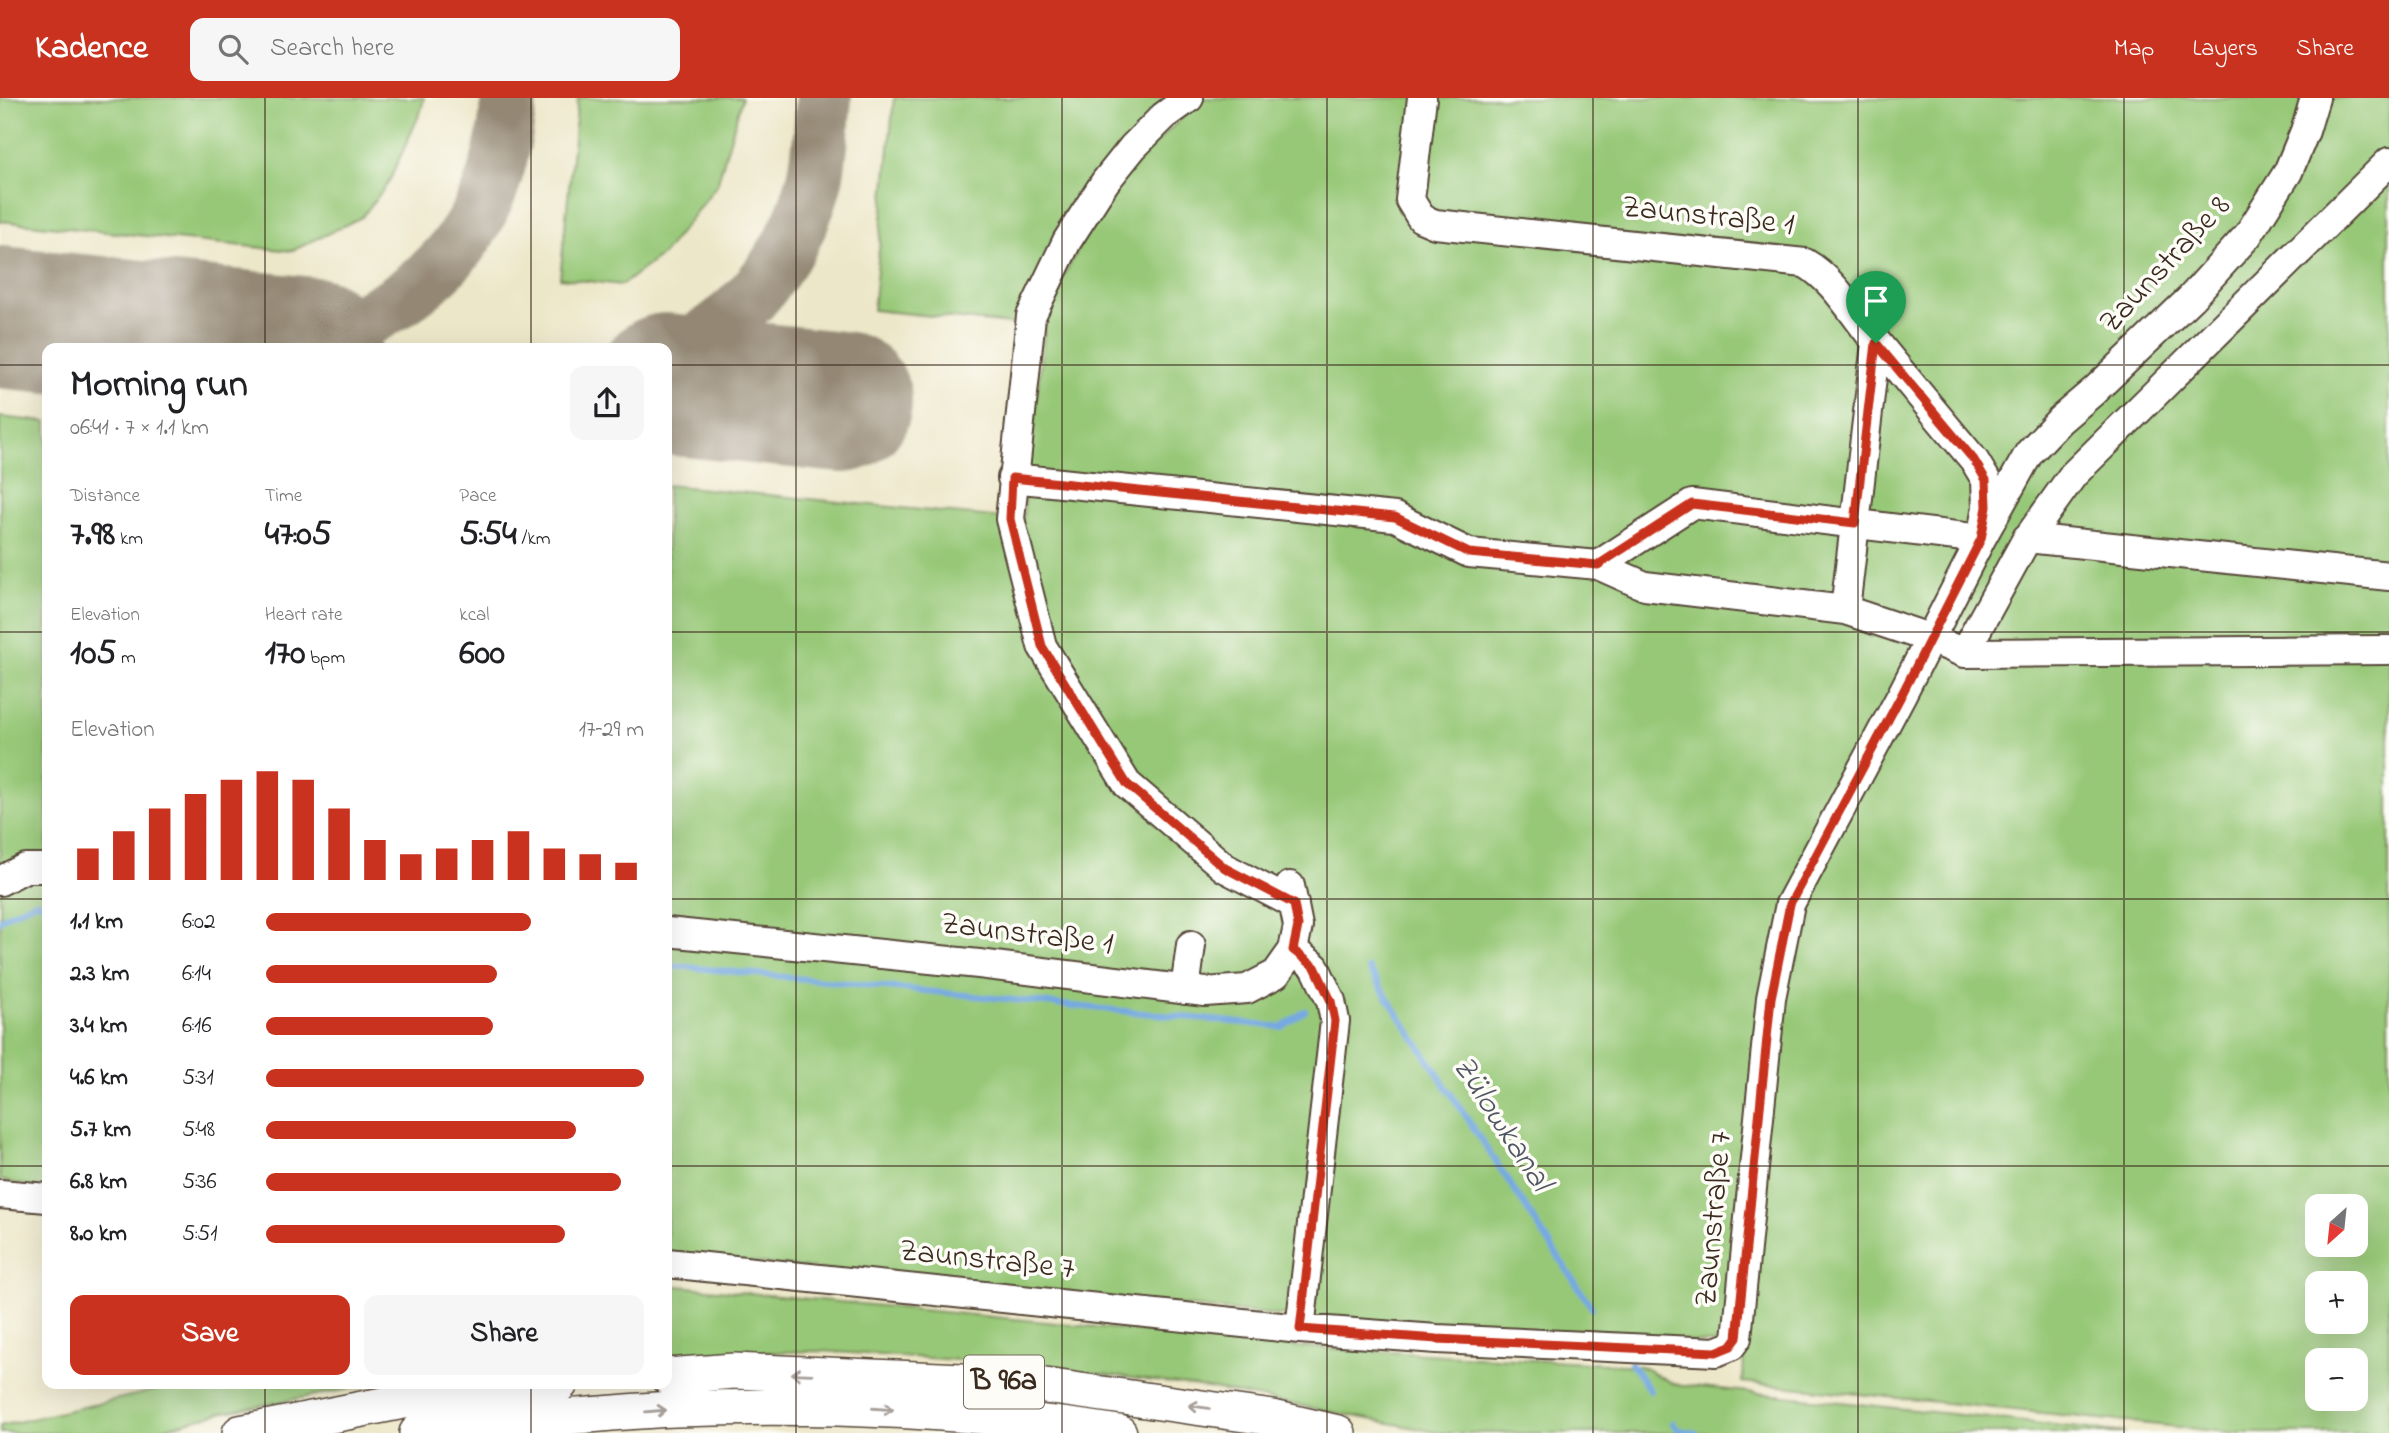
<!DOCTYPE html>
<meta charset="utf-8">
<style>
body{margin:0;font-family:"Indie Flower",sans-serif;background:#f6f6f6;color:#202124;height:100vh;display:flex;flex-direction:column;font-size:26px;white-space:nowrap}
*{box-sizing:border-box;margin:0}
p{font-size:23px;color:#757577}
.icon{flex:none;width:38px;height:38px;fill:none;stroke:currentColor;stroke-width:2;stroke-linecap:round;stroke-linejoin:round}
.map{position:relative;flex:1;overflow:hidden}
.sheet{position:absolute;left:42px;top:245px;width:630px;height:1046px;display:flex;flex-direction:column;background:#fff;border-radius:14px;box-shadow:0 7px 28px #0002}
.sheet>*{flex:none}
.needle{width:46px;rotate:207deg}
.fabs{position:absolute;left:2305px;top:1096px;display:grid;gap:14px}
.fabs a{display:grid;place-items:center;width:63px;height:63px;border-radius:14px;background:#fff;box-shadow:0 7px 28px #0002;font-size:35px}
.pin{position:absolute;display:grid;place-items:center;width:60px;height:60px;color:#fff;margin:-72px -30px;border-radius:50% 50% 50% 0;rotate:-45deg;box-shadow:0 0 7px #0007}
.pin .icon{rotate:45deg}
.round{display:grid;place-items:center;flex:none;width:74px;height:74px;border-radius:14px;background:#f6f6f6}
.overview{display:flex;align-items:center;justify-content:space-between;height:119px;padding:0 28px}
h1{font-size:38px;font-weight:700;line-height:52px}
.metrics{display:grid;grid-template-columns:repeat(3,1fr);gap:10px;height:119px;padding:7px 28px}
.metrics div{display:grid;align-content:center}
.metrics b{font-size:35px;font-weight:700}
.metrics small{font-size:19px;font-weight:400}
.metrics p{font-size:19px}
.chart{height:196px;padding:14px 28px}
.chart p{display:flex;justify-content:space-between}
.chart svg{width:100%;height:126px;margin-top:7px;stroke:#c8321e;stroke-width:6}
.cta{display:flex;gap:14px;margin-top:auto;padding:14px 28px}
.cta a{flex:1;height:80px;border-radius:14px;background:#c8321e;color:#fff;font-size:28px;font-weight:700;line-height:80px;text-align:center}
.cta a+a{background:#f6f6f6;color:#202124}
ul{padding:0 28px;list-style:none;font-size:23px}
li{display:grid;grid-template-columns:112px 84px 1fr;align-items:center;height:52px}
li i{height:18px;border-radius:9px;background:#c8321e}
header{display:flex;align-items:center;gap:42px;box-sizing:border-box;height:98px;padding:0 35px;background:#c8321e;color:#fff}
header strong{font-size:33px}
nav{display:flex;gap:38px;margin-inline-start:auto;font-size:24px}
.search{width:490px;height:63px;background:#f6f6f6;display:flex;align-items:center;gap:18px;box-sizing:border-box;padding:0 24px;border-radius:14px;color:#757577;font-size:26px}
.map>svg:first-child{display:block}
.green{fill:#97c877;stroke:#69794a;stroke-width:2;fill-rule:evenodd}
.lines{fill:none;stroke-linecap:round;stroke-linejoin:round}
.stream{stroke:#76a9e2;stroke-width:6}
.taxiway{stroke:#948874;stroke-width:56}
.runway{stroke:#948874;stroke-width:142}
.minor-casing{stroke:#564638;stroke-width:32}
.major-casing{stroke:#564638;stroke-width:38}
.minor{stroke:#fff;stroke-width:28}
.major{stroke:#fff;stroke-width:35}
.oneway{stroke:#a79f9a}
.route-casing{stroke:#fff;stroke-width:14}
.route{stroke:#c8321e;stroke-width:9}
.grid{fill:none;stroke:#3b2a1e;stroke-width:2;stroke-opacity:0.55}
.labels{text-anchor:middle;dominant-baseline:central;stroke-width:7;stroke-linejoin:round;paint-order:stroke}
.shield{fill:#fdfcf7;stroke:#75695f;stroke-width:2}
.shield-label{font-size:30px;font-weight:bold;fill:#3b2a1e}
.street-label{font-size:32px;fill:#3b2a1e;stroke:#fdfcf7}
.water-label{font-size:33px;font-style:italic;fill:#505663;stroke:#fdfcf7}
</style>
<header>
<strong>Kadence</strong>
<div class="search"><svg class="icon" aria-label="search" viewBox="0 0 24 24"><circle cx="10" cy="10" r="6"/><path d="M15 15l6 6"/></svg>Search here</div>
<nav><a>Map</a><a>Layers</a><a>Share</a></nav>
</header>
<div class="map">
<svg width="2389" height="1335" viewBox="0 0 2389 1335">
<rect width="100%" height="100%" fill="#fdfcf7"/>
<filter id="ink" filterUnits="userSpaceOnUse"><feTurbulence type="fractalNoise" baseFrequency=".0143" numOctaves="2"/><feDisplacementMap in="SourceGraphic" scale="14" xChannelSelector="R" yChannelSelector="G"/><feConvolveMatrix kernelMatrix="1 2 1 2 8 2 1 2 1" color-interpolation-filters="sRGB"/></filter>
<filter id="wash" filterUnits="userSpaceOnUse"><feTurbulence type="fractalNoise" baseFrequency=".00686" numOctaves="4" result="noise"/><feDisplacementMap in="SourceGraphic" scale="28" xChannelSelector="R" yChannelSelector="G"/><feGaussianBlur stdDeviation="1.57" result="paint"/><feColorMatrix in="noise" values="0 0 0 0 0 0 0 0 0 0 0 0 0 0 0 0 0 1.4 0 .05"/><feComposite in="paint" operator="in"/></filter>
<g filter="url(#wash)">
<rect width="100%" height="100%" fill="#ede7c9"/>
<path class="green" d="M0,0H424L421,13L389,84L362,119L292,153L0,123Z
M578,0H742L717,87L663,156L622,187L560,180Z
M894,0H1174L1020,227L873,212Z
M1202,0H2389V1335H2236L1742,1284L1746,1247L1366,1226L667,1156V387L1023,422L1045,227L1039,224L1112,88ZM2317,1108H2356V1146H2317ZM2317,1185H2356V1223H2317ZM2317,1262H2356V1300H2317Z
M0,319L47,324V1092L0,1082Z
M667,1187L1300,1249L1641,1268L1674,1286L2126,1335H1441L1214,1291L1035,1267L819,1253L667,1257Z
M183,1286H375L220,1315L147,1335H0V1328Z"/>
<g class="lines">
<path class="stream" d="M0,823L4,819L35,804L47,806
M667,867L1282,929L1305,913
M1368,870L1592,1210
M1631,1265L1650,1293
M1673,1325L1679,1332L1696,1335"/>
<path class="taxiway" d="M264,245C356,242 446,189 485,103C500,70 506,36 509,0
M667,258C740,230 794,160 814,85C821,58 821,28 824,0"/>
<path class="runway" d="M0,219L311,250
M667,286L841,304"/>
</g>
</g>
<g filter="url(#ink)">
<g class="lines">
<g class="minor-casing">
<path id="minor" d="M1189,0L1164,18L1133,49L1105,84L1067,143L1031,218L1010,421L1042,548L1127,686L1225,770L1294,806
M1012,380L1395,419L1469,455L1598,467L1692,406L1981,441L2029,355L2060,322L2094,293L2191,200L2248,137L2288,74L2305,33L2315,0
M2027,440L2389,478
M1598,467L1645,488L1845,512L1929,540L1964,555L2389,552
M1845,512L1876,245
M1964,555L2025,444L2073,377L2389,64
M0,783L25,770H47
M667,834L979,866L1205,894L1247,891L1276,876L1293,852L1298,828L1290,788
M1293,852L1315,869L1331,903L1335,923L1300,1231
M1185,892L1191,847
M0,1096L47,1100
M667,1165L1300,1231L1437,1241L1716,1254L1731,1248L1737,1240L1771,900L1790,806L1902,596L1981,441L1987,409L1986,382L1974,362C1941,323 1909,284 1877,245C1854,218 1835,182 1805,165L1435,126L1421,120L1410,102L1422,0"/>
</g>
<g class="major-casing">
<path id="major" d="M667,1278L734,1273L1031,1286L1273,1320L1338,1335
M240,1335L439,1296L560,1286
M417,1335L438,1331C516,1325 598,1314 676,1311C824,1306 973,1312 1119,1335"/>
</g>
<use href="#minor" class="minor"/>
<use href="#major" class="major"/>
</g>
<defs><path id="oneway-shaft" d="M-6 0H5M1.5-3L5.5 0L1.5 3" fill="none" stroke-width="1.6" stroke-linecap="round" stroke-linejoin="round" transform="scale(1.75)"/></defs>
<g class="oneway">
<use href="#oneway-shaft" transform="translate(802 1276) rotate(-178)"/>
<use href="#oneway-shaft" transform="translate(1199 1309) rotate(-172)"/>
<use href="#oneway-shaft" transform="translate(883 1311) rotate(4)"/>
<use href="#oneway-shaft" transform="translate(656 1313) rotate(-5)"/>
</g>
</g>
<g class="lines" filter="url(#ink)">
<g class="route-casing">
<path id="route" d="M1876,245L1974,362L1986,382L1987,409L1981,441L1902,596L1790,806L1771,900L1737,1240L1731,1248L1716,1254L1437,1241L1300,1231L1335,923L1331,903L1315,869L1293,852L1298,828L1294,806L1225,770L1127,686L1042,548L1010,421L1012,380L1395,419L1469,455L1598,467L1692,406L1855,425Z"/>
</g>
<use href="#route" class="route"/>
</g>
<path class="grid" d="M265,0V250M531,0V250M796,0V1335M1062,0V1335M1327,0V1335M1593,0V1335M1858,0V1335M2124,0V1335M0,267H47M667,267H2389M0,534H47M667,534H2389M0,801H47M667,801H2389M0,1068H47M667,1068H2389M265,1286V1335M531,1286V1335"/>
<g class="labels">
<rect class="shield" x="964" y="1257.5" width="80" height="53" rx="5"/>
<g class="shield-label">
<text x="1004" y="1284">B 96a</text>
</g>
<g class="street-label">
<text transform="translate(1708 119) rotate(6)">Zaunstraße 1</text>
<text transform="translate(2166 167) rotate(-47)">Zaunstraße 8</text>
<text transform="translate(1027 837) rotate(7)">Zaunstraße 1</text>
<text transform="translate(1715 1121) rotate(-85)">Zaunstraße 7</text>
<text transform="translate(987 1163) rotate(6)">Zaunstraße 7</text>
</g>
<g class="water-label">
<text transform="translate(1501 1026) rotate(57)">Zülowkanal</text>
</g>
</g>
</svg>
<div class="fabs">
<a><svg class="needle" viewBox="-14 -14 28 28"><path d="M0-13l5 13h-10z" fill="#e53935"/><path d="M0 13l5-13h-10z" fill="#757577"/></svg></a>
<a>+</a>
<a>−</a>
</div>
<div class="pin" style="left:1876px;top:245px;background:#1e9e55"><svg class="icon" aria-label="arrive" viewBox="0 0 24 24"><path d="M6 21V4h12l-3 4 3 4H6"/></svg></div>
<section class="sheet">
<div class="overview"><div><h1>Morning run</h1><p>06:41 · 7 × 1.1 km</p></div><a class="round"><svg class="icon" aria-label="share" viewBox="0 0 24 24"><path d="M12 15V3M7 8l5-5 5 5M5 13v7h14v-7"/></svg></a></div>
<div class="metrics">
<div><p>Distance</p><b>7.98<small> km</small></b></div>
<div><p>Time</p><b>47:05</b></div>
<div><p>Pace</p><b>5:54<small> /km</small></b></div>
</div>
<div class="metrics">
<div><p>Elevation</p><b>105<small> m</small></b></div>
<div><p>Heart rate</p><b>170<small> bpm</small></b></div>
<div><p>kcal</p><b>600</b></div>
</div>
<div class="chart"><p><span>Elevation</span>17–29 m</p>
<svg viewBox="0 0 160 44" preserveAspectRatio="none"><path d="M5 44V33M15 44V27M25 44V19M35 44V14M45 44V9M55 44V6M65 44V9M75 44V19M85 44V30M95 44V35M105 44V33M115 44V30M125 44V27M135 44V33M145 44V35M155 44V38"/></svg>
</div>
<ul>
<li><b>1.1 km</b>6:02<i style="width:70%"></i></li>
<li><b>2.3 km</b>6:14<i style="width:61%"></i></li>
<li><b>3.4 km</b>6:16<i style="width:60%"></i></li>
<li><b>4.6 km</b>5:31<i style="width:100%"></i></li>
<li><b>5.7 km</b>5:48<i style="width:82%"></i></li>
<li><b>6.8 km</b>5:36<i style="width:94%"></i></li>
<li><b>8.0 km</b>5:51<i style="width:79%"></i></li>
</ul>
<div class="cta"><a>Save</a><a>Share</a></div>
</section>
</div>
